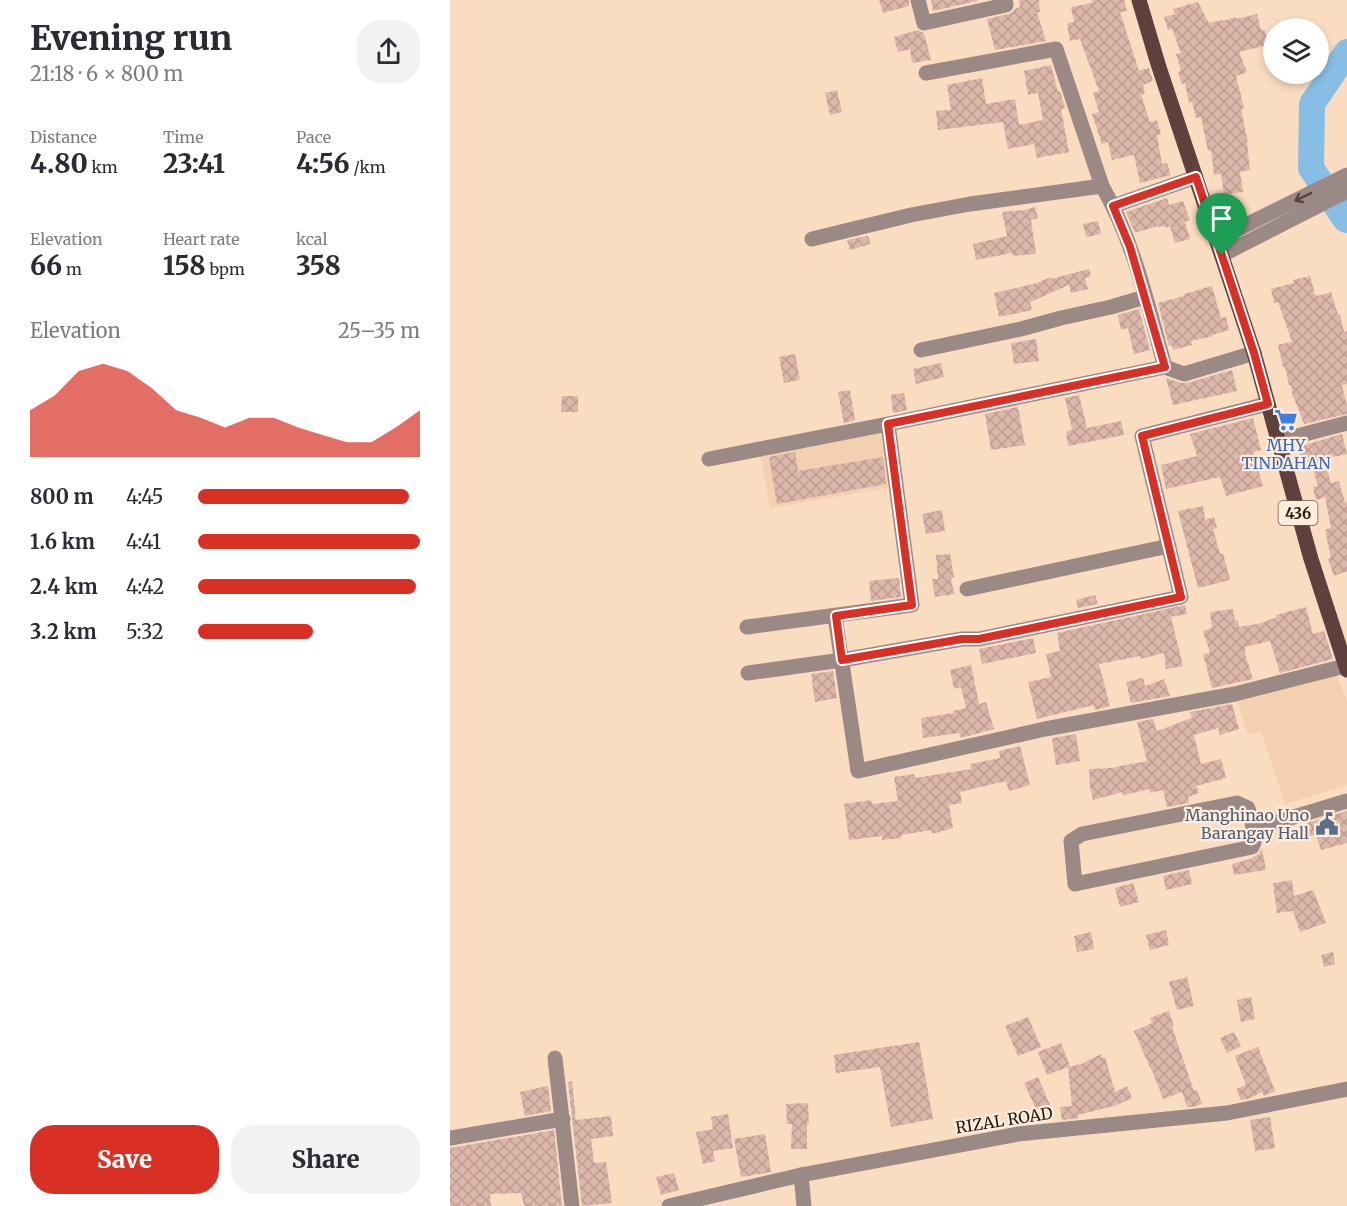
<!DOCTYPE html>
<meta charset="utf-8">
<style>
body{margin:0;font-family:Merriweather,serif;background:#f2f2f3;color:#2b2b33;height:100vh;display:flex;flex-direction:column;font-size:22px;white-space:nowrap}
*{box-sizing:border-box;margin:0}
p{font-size:20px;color:#7c7c81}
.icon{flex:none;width:33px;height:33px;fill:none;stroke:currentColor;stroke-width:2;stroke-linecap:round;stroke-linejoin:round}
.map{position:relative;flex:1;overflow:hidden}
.drawer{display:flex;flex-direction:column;background:#fff;width:450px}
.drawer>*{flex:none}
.tools{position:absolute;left:813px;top:18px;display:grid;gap:12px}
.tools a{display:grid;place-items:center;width:66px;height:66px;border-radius:50%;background:#fff;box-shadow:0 3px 9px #0003;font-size:30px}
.pin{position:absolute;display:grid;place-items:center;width:51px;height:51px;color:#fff;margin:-62px -26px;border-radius:50% 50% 50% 0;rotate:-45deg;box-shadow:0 0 6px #0007}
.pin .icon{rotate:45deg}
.round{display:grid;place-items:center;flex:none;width:63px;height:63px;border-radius:24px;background:#f2f2f3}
.headline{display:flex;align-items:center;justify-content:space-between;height:102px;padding:0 30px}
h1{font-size:33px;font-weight:800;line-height:45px}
.figures{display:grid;grid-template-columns:repeat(3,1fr);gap:9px;height:102px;padding:6px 30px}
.figures div{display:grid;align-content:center}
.figures b{font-size:26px;font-weight:800}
.figures small{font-size:16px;font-weight:400}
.figures p{font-size:16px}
.chart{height:168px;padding:12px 30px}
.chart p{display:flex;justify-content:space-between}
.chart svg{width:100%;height:108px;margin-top:6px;fill:#d93025;opacity:.7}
.action{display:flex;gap:12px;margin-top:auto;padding:12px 30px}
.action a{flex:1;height:69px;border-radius:24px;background:#d93025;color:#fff;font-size:24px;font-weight:800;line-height:69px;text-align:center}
.action a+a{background:#f2f2f3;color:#2b2b33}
ul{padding:0 30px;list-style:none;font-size:20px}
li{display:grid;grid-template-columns:96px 72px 1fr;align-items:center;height:45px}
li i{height:15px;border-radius:8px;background:#d93025}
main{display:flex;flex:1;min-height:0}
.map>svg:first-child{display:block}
.built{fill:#f4d0b0}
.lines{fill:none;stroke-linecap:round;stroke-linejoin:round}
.river{stroke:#87bee5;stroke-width:26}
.building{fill:url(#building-cross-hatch)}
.minor{stroke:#9b8986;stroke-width:15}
.tertiary{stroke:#9b8986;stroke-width:15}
.primary{stroke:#5e413d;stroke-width:15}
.oneway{stroke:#53463f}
.route-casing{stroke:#fff;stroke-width:12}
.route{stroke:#d93025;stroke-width:8}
.labels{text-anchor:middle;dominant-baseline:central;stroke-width:4.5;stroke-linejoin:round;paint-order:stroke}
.shield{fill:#feecdc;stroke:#65584c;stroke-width:1.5}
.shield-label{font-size:15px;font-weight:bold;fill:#23190f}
.shop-label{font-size:16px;fill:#366cbe;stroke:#feecdc}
.service-label{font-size:16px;fill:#4e5e75;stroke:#feecdc;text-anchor:end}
.street-label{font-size:16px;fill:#23190f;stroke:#feecdc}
</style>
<main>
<section class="drawer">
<div class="headline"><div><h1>Evening run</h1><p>21:18 · 6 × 800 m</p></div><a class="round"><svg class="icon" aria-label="share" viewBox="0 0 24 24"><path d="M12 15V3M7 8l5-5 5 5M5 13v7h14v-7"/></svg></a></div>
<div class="figures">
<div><p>Distance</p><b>4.80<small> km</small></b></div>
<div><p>Time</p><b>23:41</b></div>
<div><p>Pace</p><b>4:56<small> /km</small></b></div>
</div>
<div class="figures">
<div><p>Elevation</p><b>66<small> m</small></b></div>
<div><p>Heart rate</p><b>158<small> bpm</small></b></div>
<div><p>kcal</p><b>358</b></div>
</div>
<div class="chart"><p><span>Elevation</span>25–35 m</p>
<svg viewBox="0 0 160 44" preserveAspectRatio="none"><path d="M0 44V25L10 19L20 9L30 6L40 9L50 16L60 25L70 28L80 32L90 28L100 28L110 32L120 35L130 38L140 38L150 32L160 25V44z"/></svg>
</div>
<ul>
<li><b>800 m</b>4:45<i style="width:95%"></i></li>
<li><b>1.6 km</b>4:41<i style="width:100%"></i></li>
<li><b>2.4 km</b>4:42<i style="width:98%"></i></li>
<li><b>3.2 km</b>5:32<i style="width:52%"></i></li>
</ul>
<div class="action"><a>Save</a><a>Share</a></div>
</section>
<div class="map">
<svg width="897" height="1206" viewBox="0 0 897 1206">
<defs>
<pattern id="building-cross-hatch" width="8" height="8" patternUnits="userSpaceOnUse" patternTransform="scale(1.5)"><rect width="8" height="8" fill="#ddb6aa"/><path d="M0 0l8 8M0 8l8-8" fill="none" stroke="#bd9c91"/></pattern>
</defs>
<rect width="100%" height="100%" fill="#fadcc1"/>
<path class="built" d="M434,431L443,487L320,508L310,452Z
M885,671L897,701V785L835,804L811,732L798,735L786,698Z"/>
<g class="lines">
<path class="river" d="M897,52L862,104L861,168L895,219L897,220"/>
</g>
<path class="building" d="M429,0H459V6L433,13Z
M481,0H527V1L483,11Z
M569,0H589L590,12H587L596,41L545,50L537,19L562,13L565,9L570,7Z
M642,0H674L677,11L670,12L689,71L699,68L703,81L693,85L695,93L691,95L700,122L707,120L711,134L707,135L712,164L717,163L721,175L690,183L684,155L662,160L658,142L652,144L642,114L649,112L643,93L649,91L630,39L620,41L617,24L624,22L621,7L642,3Z
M748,2L759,23L773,20V21L785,17L786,19L807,14L811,30H815L818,45L789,52L797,72L786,76L794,108L791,109L798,143H797L800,170L790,172L793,192L774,194L771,174L764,175L761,150L758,151L751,117L746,118L742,102L739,103L735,83L732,84L728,72L731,71L726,54L731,53L722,29L718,30L714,17L725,14L723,9Z
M468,30L474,33L481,60L462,63L460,49L448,52L444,37Z
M601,65L608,92L610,91L615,108L611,109L619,152L587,158L584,144L558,149L553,122L488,130L486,111L501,110L497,85L532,78L536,104L565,99L569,125L593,120L588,93L578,95L574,71Z
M387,90L392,112L380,115L375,93Z
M717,198L719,205L733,201L740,220L735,222L740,239L725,243L720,226L715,228L714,226L708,227V226L685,233L676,212Z
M585,207L588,218L581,220L586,254L563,256L562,253L526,260L523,244L557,236L552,212L575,210Z
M648,221L651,234L636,237L633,224Z
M418,236L421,244L400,250L397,240Z
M639,269L641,276L635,278L638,289L621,293L619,285L580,302L582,310L549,317L544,293L587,283L601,277V279Z
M860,276L865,295L866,294L867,296L881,292L888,315L890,314L894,332L897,331V384L892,385L897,406V414L854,424L844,398H843L841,385H839L835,367H833L828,345L842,342L828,302L824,303L821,289L844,283L843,280Z
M762,286L771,318L776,317L779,330L762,335L763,336L741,341L742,345L723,350L722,346H719L708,303L734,296V294Z
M689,309L700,350L684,354L678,328L671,330L668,315Z
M586,339L589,361L564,364L561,343Z
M345,354L350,380L334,383L329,357Z
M491,363L494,377L466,384L463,369Z
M782,370L787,391L723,405L716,378L731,383H737Z
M400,390L405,420L394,423L388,392Z
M454,393L457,410L443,413L441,395Z
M629,395L637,428L671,421L674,435L618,446L616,432L622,430L615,398Z
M112,396H128V412H111Z
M568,407L575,445L541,450L535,414Z
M803,418L811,450L803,452L813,486L776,496L770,477L716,489L711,465L747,456L740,434Z
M892,434L897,454L874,459L881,483L889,481L895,503L897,502V571L884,576L878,559L881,558L875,530L881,528L875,497L866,500L863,487L868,486L861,462L853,464L848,447Z
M345,452L348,471L433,457L436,484L327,504L319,457Z
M753,506L755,520L764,517L767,528L763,529L770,554L773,553L780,580L748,588L728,511Z
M492,510L495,531L476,534L472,514Z
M500,554L504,577L501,578L504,594L485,597L482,579H488L486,555Z
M449,578L451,597L421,601L419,581Z
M645,595L648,604L628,608L626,600Z
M735,605L737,614L721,617L733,666L716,669L714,653L690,659V656L649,664L660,706L645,710L644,705L587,719L578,682L601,677L596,654L610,651L607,633Z
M856,607L863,634L874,631L883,659L830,673L820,641L795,647V654L803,679L762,688L753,654L760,653L753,631L762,628L760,612L783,609L785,621L788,620L789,627L812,623L827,617L826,615Z
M583,638L586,653L532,664L529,649Z
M521,665L529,704L536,702L544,729L511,738L509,733L473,738L471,718L504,713L503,711L516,708L511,687L504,689L500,670Z
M383,671L387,698L365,702L361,674Z
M693,678L695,686L714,679L720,696L681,703L676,682Z
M782,704L789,729L770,735L768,728L744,735L751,764L771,759L776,778L746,786L749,793L738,797L739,803L717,807L713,790L700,793V789L673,795L672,792L643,800L640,787L639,769L661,768L697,761L687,722L703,719L707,731L742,718L740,712Z
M626,734L630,761L606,765L602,738Z
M570,746L580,785L559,791L556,781L510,792L512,803L499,805L503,828L482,834L481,830L451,835V838L432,840V836L399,840L394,804L421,800L422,804L448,801L444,777L464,774L465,778L521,769L520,764L550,758L549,751Z
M897,811V843L871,850L866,835L860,836L857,823Z
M812,849L816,870L784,875L782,864L803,858L802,857L808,855Z
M739,870L742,884L716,890L713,876Z
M842,880L844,896L863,890L876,923L850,932L843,911L827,913L823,883Z
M683,883L689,902L670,907L665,888Z
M716,930L719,945L700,950L696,935Z
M641,932L644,949L627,952L624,936Z
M883,952L885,964L874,967L871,955Z
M737,977L744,1006L727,1010L719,982Z
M801,997L805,1019L791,1022L787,1000Z
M719,1011L724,1026L722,1027L744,1091L747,1090L752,1104L743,1107H737L732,1092L713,1099L702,1070H701L684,1031L702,1023L700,1018Z
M578,1017L591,1047L568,1056L555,1026Z
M784,1032L791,1046L777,1053L770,1038Z
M469,1042L483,1119L441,1127L430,1067L386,1073L384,1055Z
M611,1043L620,1066L619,1067L631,1064L651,1054L652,1058L655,1057L665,1092L677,1086L682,1098L667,1105L628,1115V1118L612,1120L610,1107L622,1106L618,1067L597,1075L588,1052Z
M808,1047L825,1091L814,1096L812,1092L798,1099L791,1100L786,1089L796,1085L785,1056Z
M588,1077L600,1105L587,1111L574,1083Z
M122,1081L126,1120L161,1116L163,1136L141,1139L144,1163L156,1162L162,1203L132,1206L118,1082Z
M98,1086L101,1111L75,1116L70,1092Z
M358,1103L359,1123H357V1149H341L342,1124H337L336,1104Z
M278,1114L283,1148L263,1151L265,1161L253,1164L246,1132L263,1129L261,1117Z
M820,1117L825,1148L805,1151L800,1120Z
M104,1130L112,1206H74L71,1193L40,1194L41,1206H0V1148Z
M315,1134L321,1172L291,1177L284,1139Z
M224,1173L229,1190L211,1195L206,1177Z"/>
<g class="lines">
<path class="minor" d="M468,0L474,23L556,5L555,0
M476,73L606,49L652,186C684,241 698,306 715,367
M663,206L746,177
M362,239L461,215L520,204L652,186
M766,240L897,175
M772,255L897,191
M471,350L571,329L611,318L661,307L695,297
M828,441L897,423
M259,459L438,424L715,367L734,374L804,353
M517,589L719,546
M385,616L408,771L595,729L785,694L895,666
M297,627L462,605L438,424
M298,673L392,660L512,639H529L731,597L692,436L817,404
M787,803L798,808C801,820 808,837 802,847L625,884L621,841L632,834Z
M804,829L897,801
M105,1058L122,1206
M0,1138L113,1119
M351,1175L354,1206"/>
<path class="tertiary" d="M219,1206L351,1175L568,1134L777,1113L897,1089"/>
<path class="primary" d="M689,0L708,64L804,353L861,559L897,670"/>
</g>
<defs><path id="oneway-shaft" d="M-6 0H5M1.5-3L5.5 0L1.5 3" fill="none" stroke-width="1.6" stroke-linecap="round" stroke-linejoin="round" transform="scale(1.5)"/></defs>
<use class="oneway" href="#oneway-shaft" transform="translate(853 197) rotate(154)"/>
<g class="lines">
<g class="route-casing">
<path id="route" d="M746,177L804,353L818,404L692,436L731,597L529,639H512L392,660L386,616L462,605L438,424L715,367L680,247L663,206Z"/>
</g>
<use href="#route" class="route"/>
</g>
<defs>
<g id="supermarket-bare" transform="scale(1.8)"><path d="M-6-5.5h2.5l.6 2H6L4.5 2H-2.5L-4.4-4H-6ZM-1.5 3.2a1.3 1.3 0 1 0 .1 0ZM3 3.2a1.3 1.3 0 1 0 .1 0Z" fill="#3f7fe0" stroke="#feecdc" stroke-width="2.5" paint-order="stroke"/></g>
<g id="civic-bare" transform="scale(1.8)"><path d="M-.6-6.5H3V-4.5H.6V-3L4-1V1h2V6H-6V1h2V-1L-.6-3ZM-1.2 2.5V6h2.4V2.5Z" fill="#5c6f8a" stroke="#feecdc" stroke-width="2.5" paint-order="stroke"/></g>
</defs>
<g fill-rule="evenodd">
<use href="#supermarket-bare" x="836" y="420"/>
<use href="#civic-bare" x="877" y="824"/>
</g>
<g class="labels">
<rect class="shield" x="828.5" y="501" width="39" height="24" rx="4.5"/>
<g class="shield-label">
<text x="848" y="513">436</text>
</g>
<g class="shop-label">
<text x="836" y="445">MHY<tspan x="836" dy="18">TINDAHAN</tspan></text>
</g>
<g class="service-label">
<text x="859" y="815">Manghinao Uno<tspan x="859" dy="18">Barangay Hall</tspan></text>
</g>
<g class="street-label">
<text transform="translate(554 1120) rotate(-9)">RIZAL ROAD</text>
</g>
</g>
</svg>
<div class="tools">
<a><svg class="icon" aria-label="layers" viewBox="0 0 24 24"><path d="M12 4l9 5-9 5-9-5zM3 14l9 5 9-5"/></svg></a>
</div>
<div class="pin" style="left:772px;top:255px;background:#1e9e55"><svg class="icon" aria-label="arrive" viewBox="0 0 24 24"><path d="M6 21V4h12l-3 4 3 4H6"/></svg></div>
</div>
</main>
